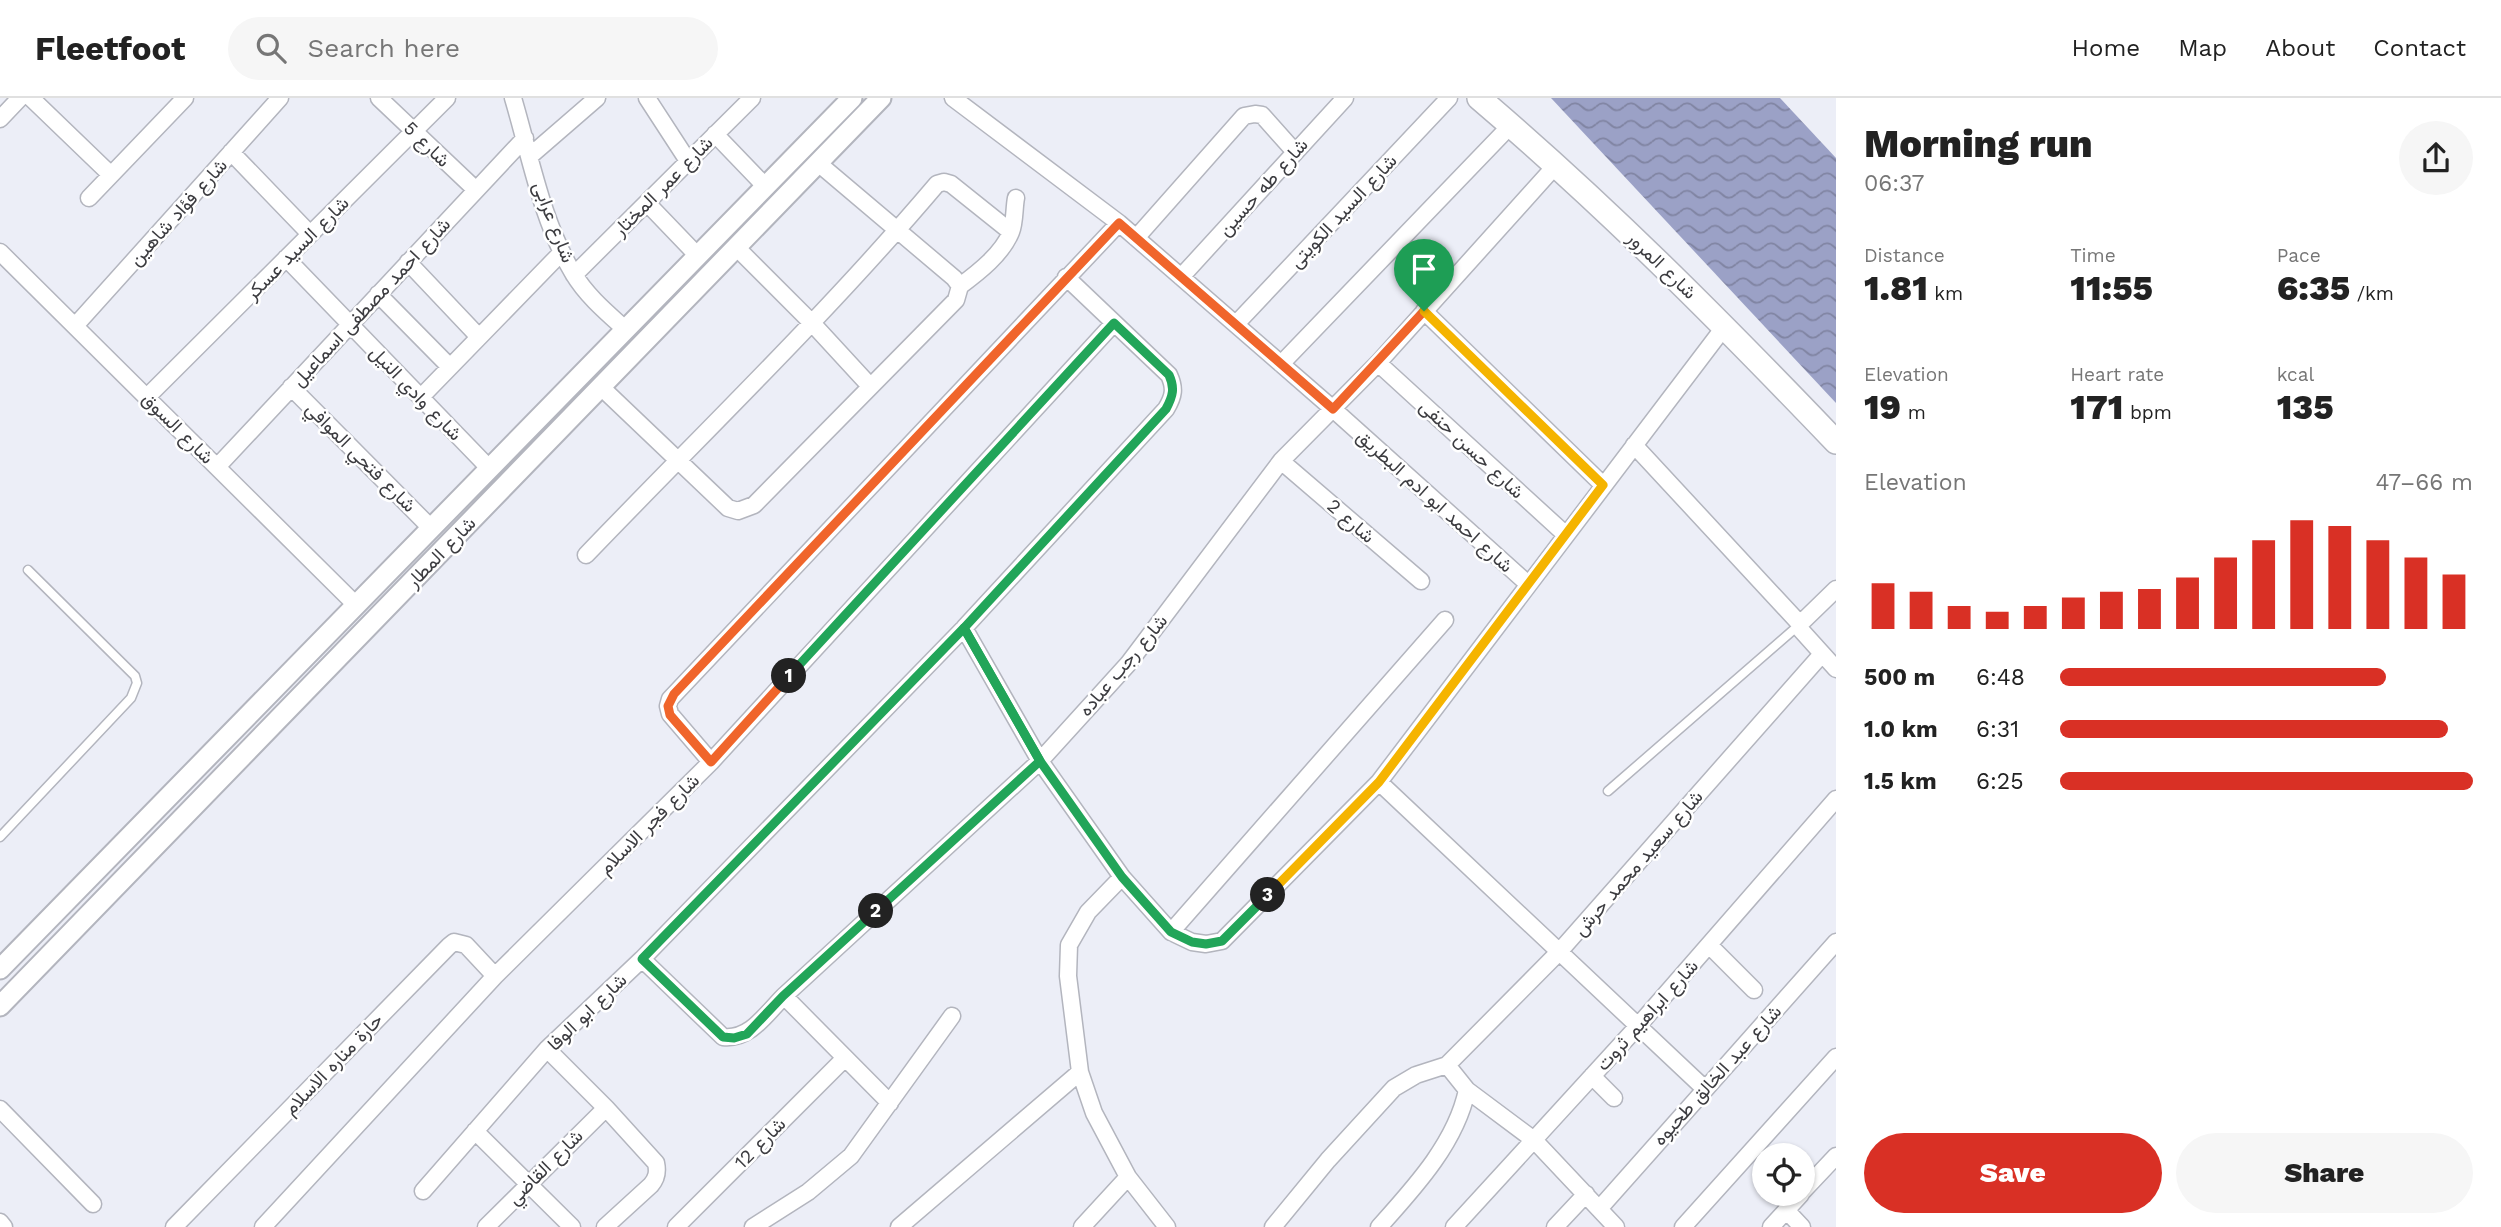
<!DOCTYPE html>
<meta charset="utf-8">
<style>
body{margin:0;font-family:"Work Sans",Vazirmatn,sans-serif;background:#f6f6f6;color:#222;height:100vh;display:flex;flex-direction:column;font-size:26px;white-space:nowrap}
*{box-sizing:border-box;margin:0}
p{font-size:23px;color:#767676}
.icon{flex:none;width:38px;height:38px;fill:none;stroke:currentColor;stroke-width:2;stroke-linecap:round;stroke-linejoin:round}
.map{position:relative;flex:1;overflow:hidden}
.panel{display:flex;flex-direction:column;background:#fff;width:665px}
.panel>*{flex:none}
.tools{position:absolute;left:1752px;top:1045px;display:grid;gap:14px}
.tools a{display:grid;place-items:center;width:63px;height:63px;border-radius:50%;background:#fff;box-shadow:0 2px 5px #0004;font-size:35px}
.pin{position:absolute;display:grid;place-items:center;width:60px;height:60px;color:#fff;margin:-72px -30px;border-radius:50% 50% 50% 0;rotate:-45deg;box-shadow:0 0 7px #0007}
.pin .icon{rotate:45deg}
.km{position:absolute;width:35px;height:35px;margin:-18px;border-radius:50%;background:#222;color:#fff;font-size:19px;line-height:35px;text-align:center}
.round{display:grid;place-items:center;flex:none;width:74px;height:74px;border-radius:37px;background:#f6f6f6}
.summary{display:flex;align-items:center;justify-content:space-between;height:119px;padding:0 28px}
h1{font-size:38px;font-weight:800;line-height:52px}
.figures{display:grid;grid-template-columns:repeat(3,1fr);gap:10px;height:119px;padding:7px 28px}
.figures div{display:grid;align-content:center}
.figures b{font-size:35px;font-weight:800}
.figures small{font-size:19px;font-weight:400}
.figures p{font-size:19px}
.chart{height:196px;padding:14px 28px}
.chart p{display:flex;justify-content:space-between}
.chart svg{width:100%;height:126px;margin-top:7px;stroke:#d93025;stroke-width:6}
.button{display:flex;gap:14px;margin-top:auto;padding:14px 28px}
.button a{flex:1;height:80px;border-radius:42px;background:#d93025;color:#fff;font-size:28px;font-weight:800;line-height:80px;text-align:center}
.button a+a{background:#f6f6f6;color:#222}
ul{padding:0 28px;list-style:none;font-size:23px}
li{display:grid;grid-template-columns:112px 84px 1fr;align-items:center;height:52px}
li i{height:18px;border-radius:9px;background:#d93025}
header{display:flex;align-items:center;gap:42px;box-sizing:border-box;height:98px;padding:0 35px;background:#fff;border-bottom:2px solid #e0e0e0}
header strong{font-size:33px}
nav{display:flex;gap:38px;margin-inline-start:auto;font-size:24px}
.search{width:490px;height:63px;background:#f6f6f6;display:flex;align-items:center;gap:18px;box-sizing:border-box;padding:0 24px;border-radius:38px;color:#767676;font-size:26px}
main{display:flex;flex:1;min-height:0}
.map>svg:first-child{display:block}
.water{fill:url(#water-waves)}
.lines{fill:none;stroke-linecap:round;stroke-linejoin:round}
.service-casing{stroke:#b3b5be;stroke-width:11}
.minor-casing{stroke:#b3b5be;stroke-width:19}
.tertiary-casing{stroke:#b3b5be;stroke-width:23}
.secondary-casing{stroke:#b3b5be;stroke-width:26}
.service{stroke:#fff;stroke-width:8}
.minor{stroke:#fff;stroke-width:16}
.tertiary{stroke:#fff;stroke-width:19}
.secondary{stroke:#fff;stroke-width:23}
.split-1-casing{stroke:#fff;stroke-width:14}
.split-2-casing{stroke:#fff;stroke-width:14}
.split-3-casing{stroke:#fff;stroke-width:14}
.split-4-casing{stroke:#fff;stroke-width:14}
.split-1{stroke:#f0652b;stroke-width:9}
.split-2{stroke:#22a559;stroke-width:9}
.split-3{stroke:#22a559;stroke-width:9}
.split-4{stroke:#f5b400;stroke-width:9}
.labels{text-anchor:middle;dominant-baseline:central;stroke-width:5;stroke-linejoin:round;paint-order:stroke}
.street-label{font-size:19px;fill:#3c3c40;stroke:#fff}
</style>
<header>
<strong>Fleetfoot</strong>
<div class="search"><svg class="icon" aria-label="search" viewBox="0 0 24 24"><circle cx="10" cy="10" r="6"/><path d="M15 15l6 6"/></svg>Search here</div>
<nav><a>Home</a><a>Map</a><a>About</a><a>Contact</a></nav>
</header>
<main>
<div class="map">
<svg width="1836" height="1129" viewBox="0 0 1836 1129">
<defs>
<pattern id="water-waves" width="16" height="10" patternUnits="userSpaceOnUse" patternTransform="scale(1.75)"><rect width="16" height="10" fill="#9ba1c6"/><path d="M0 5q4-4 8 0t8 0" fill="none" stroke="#8084a2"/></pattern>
</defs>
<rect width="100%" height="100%" fill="#eceef7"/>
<path class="water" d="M1551,0H1780L1836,60V305Z"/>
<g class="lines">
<g class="service-casing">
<path id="service" d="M1608,693L1799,527
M0,739L131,600L137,585L135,578L28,472"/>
</g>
<g class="minor-casing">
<path id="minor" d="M31,0L111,77
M379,0L476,92
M513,0C530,57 542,124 573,175C586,197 606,214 625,231
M647,0L688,63
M953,0L1119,125L1333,311L1528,486
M0,21L20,0
M715,36L765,88
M231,54L310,136
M530,58L597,0
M89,100L185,0
M647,105L697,157
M1136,140L1244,18L1255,16L1262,17L1295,54
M736,149L812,225L870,288
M0,154L355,506
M286,160L489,370
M408,164L479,239
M574,177L752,0
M1181,179L1345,0
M960,188C979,174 1002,156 1011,134C1015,124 1014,110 1016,100
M378,196L450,269
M1424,213L1603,387
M1236,226L1449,0
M75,228L280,0
M1378,265L1566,437
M1281,266L1511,27
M291,289L430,429
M601,289L728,410L738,413L754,407L956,202L960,188L954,180L818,65
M147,299L447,0
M421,299L562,154
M1634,347L1800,526
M1281,363L1421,483
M217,369L525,40
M586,457C704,334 827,216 937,86L944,84L951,86L1011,134
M1836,491L1800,526V531L1836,571
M964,530L1040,663L1122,779L1171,834L1192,844L1206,846L1222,843L1379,684L1725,228
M711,664L670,616L668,608L670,601L1119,125
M1379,684L1705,991
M1122,779L1088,814L1069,847L1068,878L1080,974L1094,1015L1128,1079L1167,1129
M1171,834L1445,522
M1709,847L1754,892
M642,861L723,939C750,942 766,916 784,898L1040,663L1128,566L1281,363L1378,265L1557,66
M784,898L890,1005
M547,951L606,1010L656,1065C658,1074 657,1080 651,1087L605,1129
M1447,967L1467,992L1534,1042L1616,1129
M1592,978L1614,1000
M0,1011L93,1106
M475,1033L572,1129
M423,1093L547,951L642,861L964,530L1166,311C1174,298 1175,290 1169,277L1066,179
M1802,1094L1836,1058
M1599,1111L1836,844
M1786,1112L1802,1129
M0,1124L4,1129
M174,1129L449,848L454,844L466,847L495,878
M263,1129L495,878L711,664L1114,225
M486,1129L606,1010
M676,1129L844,961
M753,1129L808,1094L851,1058L952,918
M899,1129L1080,974
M1082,1129L1128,1079
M1273,1129L1328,1062L1394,990L1416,977L1447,967L1559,854L1822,556
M1379,1129C1414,1090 1456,1045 1467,992
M1454,1129L1638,928L1836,701
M1555,1129L1586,1096
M1683,1129L1836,959
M1771,1129L1801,1096"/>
</g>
<g class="tertiary-casing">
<path id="tertiary" d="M0,871L852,0
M0,908L881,0"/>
</g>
<g class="secondary-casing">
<path id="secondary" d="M1479,0C1606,108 1721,224 1836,344"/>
</g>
<use href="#service" class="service"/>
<use href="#minor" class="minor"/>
<use href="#tertiary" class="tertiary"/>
<use href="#secondary" class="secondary"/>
</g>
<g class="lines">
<g class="split-1-casing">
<path id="split-1" d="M789,578L711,664L670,617L668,608L674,596L1119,125L1333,311L1424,213"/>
</g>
<g class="split-2-casing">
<path id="split-2" d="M789,578L1114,225L1169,277C1175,290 1173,298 1166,311L964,530L1040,663L876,813"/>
</g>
<g class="split-3-casing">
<path id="split-3" d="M876,813L783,898L747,936L734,940L723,939L642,861L964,530L1040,663L1122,779L1171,834L1192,844L1206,846L1222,843L1268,797"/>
</g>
<g class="split-4-casing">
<path id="split-4" d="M1268,797L1379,684L1603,387L1424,213"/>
</g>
<use href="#split-1" class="split-1"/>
<use href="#split-2" class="split-2"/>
<use href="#split-3" class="split-3"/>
<use href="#split-4" class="split-4"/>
</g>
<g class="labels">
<g class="street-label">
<text transform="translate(427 46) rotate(44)">شارع 5</text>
<text transform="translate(663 88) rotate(-45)">شارع عمر المختار</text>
<text transform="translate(1263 89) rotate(-48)">شارع طه حسين</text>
<text transform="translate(1343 113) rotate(-47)">شارع السيد الكويتى</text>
<text transform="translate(178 114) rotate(-48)">شارع فؤاد شاهين</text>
<text transform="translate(554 124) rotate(69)">شارع عرابى</text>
<text transform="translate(297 150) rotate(-45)">شارع السيد عسكر</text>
<text transform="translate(1662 167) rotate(44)">شارع المرور</text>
<text transform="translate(371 204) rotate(-47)">شارع احمد مصطفى اسماعيل</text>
<text transform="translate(416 295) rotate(46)">شارع وادي النيل</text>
<text transform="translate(178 330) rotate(45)">شارع السوق</text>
<text transform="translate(1472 351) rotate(43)">شارع حسن حنفى</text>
<text transform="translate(361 359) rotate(45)">شارع فتحي الموافي</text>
<text transform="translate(1435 403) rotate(42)">شارع احمد ابو ادم البطريق</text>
<text transform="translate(1351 423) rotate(41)">شارع 2</text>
<text transform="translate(441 454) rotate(-46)">شارع المطار</text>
<text transform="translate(1123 567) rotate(-50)">شارع رجب عباده</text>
<text transform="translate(649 726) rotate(-45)">شارع فجر الاسلام</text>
<text transform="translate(1638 765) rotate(-49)">شارع سعيد محمد حرش</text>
<text transform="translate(587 914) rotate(-44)">شارع ابو الوفا</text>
<text transform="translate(1647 917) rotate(-48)">شارع ابراهيم ثروت</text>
<text transform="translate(333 966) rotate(-46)">حارة مناره الاسلام</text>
<text transform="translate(1717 977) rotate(-48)">شارع عبد الخالق طحيوه</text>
<text transform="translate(760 1045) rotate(-45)">شارع 12</text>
<text transform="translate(545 1069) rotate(-45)">شارع القاضي</text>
</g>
</g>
</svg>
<div class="tools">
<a><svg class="icon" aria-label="locate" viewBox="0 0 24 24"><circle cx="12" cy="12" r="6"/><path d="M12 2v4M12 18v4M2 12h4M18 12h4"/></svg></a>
</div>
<div class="pin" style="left:1424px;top:213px;background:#1e9e55"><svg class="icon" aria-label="arrive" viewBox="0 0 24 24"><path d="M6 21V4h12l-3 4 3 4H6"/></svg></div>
<b class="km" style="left:789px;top:578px">1</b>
<b class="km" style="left:876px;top:813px">2</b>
<b class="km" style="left:1268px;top:797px">3</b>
</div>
<section class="panel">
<div class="summary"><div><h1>Morning run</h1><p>06:37</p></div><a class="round"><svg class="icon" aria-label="share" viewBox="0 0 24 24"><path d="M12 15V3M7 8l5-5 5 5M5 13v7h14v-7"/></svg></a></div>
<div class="figures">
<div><p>Distance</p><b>1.81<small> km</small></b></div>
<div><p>Time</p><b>11:55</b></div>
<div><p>Pace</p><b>6:35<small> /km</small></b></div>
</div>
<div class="figures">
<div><p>Elevation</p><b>19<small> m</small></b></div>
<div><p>Heart rate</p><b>171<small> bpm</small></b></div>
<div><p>kcal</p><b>135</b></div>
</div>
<div class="chart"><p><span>Elevation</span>47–66 m</p>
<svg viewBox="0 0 160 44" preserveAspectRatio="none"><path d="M5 44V28M15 44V31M25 44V36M35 44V38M45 44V36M55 44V33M65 44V31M75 44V30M85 44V26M95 44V19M105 44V13M115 44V6M125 44V8M135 44V13M145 44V19M155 44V25"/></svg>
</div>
<ul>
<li><b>500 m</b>6:48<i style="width:79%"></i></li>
<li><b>1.0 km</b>6:31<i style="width:94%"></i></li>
<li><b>1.5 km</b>6:25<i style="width:100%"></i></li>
</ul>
<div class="button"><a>Save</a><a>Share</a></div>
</section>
</main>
